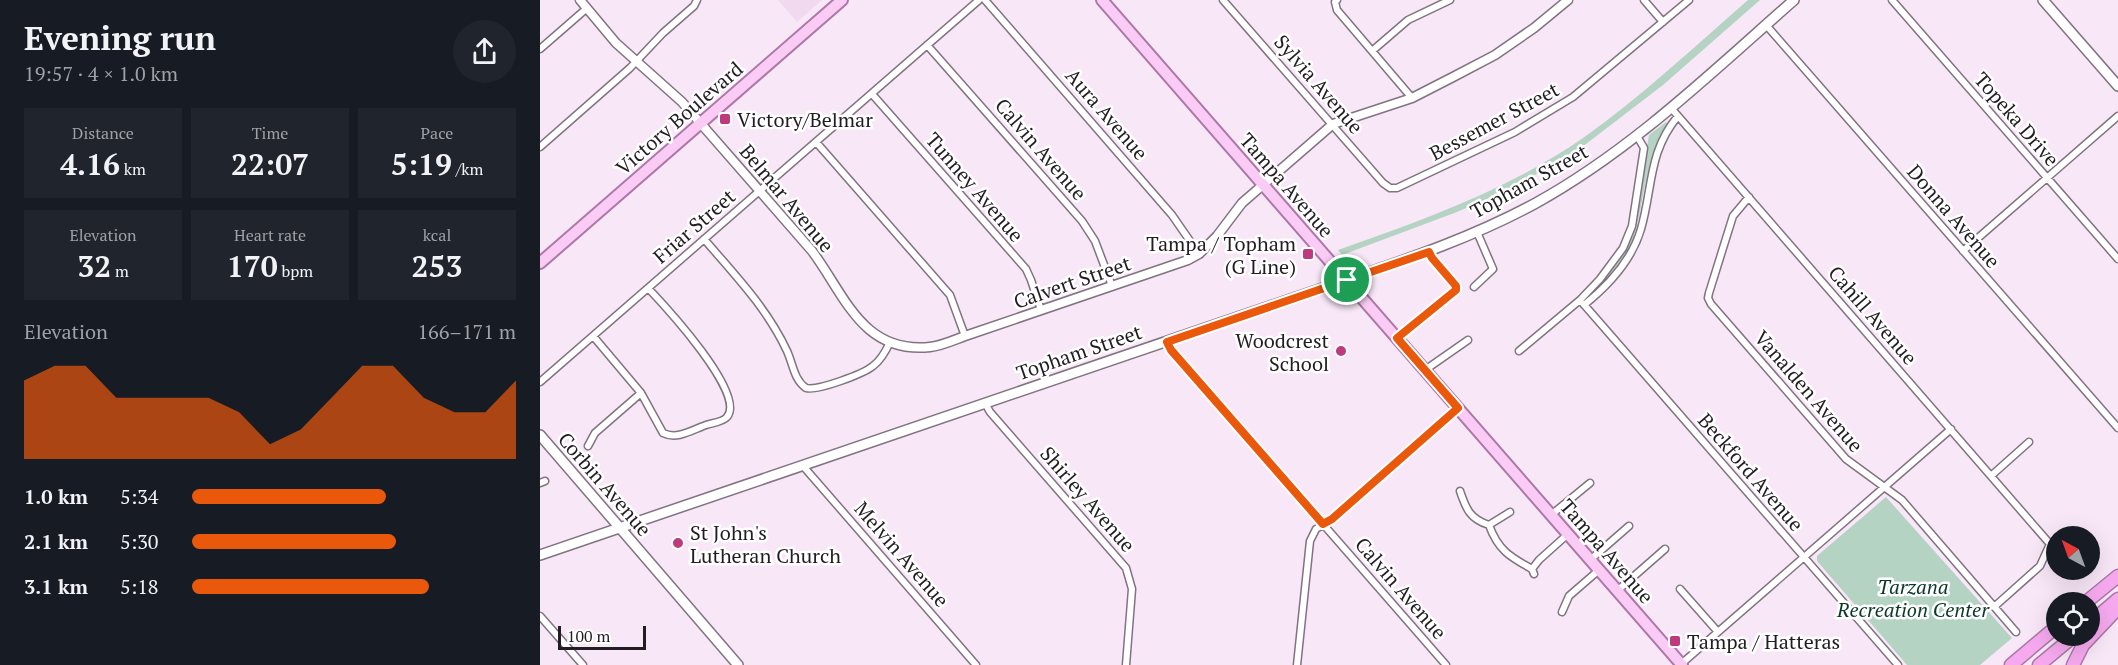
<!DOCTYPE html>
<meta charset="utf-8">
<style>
body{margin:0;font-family:"PT Serif",serif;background:#20242c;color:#f1f3f6;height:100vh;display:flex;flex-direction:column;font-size:22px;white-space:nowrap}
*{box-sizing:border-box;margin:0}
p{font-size:20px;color:#9ea1a6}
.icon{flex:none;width:33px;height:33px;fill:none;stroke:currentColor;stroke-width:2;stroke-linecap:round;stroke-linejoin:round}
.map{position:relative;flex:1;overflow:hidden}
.drawer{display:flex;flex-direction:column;background:#171b24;width:540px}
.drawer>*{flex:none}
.needle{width:39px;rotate:319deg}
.controls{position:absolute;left:1506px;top:526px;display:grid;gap:12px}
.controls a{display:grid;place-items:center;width:54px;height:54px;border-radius:50%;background:#171b24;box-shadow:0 6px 24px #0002;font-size:30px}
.scale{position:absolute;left:18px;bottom:15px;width:88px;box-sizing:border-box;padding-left:6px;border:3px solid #221d22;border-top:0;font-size:16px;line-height:21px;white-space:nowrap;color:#221d22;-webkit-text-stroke:4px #fff;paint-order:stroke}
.pin{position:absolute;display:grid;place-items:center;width:51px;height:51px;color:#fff;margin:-26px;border:3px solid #fff;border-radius:50%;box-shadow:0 2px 6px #0007}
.round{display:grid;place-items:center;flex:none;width:63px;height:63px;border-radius:32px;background:#20242c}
.overview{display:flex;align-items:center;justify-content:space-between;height:102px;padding:0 24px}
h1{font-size:33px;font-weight:600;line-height:45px}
.metrics{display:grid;grid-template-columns:repeat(3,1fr);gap:9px;height:102px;padding:6px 24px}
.metrics div{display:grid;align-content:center;border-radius:0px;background:#20242c;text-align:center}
.metrics b{font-size:30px;font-weight:600}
.metrics small{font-size:16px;font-weight:400}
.metrics p{font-size:16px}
.chart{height:168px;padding:12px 24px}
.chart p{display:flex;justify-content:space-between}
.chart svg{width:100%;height:108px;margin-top:6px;fill:#ea580c;opacity:.7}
ul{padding:0 24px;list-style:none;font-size:20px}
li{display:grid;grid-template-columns:96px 72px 1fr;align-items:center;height:45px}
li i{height:15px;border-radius:8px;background:#ea580c}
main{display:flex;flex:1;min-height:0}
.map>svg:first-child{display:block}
.built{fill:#f1daef}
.green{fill:#b4d3c3}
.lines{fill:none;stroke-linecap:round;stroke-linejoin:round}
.minor-casing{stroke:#817380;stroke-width:9}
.tertiary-casing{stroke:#817380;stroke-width:11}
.secondary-casing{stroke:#817380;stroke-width:12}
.primary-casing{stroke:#ac78a7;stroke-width:14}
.motorway-casing{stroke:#ac78a7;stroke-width:15}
.minor{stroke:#fff;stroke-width:6}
.tertiary{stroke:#fff;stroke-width:8}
.secondary{stroke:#fff;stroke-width:9}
.primary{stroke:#facbf5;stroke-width:10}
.motorway{stroke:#f6a9ef;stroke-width:12}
.route-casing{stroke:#fff;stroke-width:12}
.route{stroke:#ea580c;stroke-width:8}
.poi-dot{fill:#be3a7f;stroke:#fff;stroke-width:2}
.labels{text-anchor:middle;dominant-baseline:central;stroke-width:5;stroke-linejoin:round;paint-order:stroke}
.street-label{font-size:20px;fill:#221d22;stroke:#fff}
.poi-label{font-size:20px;fill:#221d22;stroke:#fff;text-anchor:start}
.park-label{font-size:20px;font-style:italic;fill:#0c3828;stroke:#fff}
</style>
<main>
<section class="drawer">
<div class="overview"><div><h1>Evening run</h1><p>19:57 · 4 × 1.0 km</p></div><a class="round"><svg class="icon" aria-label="share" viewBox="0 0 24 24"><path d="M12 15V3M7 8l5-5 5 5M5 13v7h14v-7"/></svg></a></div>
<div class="metrics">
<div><p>Distance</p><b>4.16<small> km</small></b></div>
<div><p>Time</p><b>22:07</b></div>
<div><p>Pace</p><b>5:19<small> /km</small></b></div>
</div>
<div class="metrics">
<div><p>Elevation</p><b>32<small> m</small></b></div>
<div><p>Heart rate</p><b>170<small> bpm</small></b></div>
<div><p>kcal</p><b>253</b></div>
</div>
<div class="chart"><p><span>Elevation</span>166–171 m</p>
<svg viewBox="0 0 160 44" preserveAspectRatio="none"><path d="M0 44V12L10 6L20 6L30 19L40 19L50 19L60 19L70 25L80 38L90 32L100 19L110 6L120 6L130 19L140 25L150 25L160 12V44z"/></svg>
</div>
<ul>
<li><b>1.0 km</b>5:34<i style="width:60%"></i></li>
<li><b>2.1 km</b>5:30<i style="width:63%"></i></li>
<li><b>3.1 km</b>5:18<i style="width:73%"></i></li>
</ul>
</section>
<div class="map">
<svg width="1578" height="665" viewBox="0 0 1578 665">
<rect width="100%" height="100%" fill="#f8e7f7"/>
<path class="built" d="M238,0H282L257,22Z"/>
<path class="green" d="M1208,0H1220L1123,85L1046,144L990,178L956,195L917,212L802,255L798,250C882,220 968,190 1043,138C1101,97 1154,47 1208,0Z
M1126,122L1128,125C1119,140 1112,155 1108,172C1099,207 1099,243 1075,273C1068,281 1059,288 1051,295L1049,294C1061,281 1073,269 1082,254C1101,219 1102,174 1109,135Z
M1346,497L1472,638L1440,665H1367L1277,561V556Z"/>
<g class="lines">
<g class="minor-casing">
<path id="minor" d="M445,0L632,215L659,254
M683,0L843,183L850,188H857L975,132L1033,97L1149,0
M797,0L795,2L797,10L872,98
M1104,0L1123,22
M1352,0L1578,259
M1226,25L1578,428
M387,45L542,221L555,241L572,286
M0,49L46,9
M832,51L868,20L910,0
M332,94L486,269L491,280L501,310
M1131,108L1510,544
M276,142L410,295L425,336
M0,147L90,68L123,33L154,6L157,0
M1209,197L1193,216L1169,293L1168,298L1171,304L1306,459L1362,500L1476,632
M164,239C195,275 227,308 247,351C253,364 254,380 266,388C278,391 323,374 333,366C341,360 346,351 350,342
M1423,251L1578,116
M934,287L953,269L937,232
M1040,300L1358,665
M1044,305C1069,285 1092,260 1101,229C1113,187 1108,152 1138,116
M53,336L101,393L123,433C137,440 152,430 166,425C172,423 183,422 187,417C207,394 124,305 108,288
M857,338L916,290V286L892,258L889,252
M626,342L631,350L906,665
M979,351L1040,300L1060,279L1083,248L1092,226L1104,148L1097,136
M885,370L928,340
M0,382L439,0
M445,403L450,412L586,568L592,589L586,665
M48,446L55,433L101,393
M263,466L436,665
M1452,475L1489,442
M0,483L5,481
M920,491C926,509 930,519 949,525C958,550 970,557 992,569
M1011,515L1050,483
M949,525L970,512
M1050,560L1089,526
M994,574L992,569L999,560L1028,534
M1140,589L1178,632
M1077,591L1125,549
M1454,607L1500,566L1510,544
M1022,612L1029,596L1059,570
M0,616L43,665
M757,665L770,541L776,529L792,519L918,408
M1140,665L1411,429"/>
</g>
<g class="tertiary-casing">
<path id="tertiary" d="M40,0L76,43L142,102L272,251C305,295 322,354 390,347C401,346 414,340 425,336L648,260L659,254L677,236L702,203L793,124L872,98L913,77L955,55L994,28L1028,0"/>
</g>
<g class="secondary-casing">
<path id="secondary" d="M1503,0L1578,86
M0,435L198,665
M0,555L789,286C859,262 930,239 996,203C1092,150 1172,72 1254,0"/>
</g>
<g class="primary-casing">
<path id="primary" d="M562,0L1142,665
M0,263L302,0"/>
</g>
<g class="motorway-casing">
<path id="motorway" d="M1545,603L1578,576
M1550,623L1578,599
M1471,665L1516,627
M1499,665L1534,636
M1533,665L1543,645L1578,608"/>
</g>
<use href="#minor" class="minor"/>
<use href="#tertiary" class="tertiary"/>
<use href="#secondary" class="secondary"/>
<use href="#primary" class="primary"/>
<use href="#motorway" class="motorway"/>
</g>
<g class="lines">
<g class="route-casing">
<path id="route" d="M889,252L892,258L916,286V290L857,338L918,408L792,519L783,524L631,350L627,342Z"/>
</g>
<use href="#route" class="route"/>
</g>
<g class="poi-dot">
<rect x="179" y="113" width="12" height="12" rx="3"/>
<rect x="762" y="248" width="12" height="12" rx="3"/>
<circle cx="801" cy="351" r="6"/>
<circle cx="138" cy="543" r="6"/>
<rect x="1129" y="635" width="12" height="12" rx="3"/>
</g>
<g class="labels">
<g class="street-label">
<text transform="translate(779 84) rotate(49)">Sylvia Avenue</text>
<text transform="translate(567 114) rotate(49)">Aura Avenue</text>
<text transform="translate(139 118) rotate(-41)">Victory Boulevard</text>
<text transform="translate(1477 119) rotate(49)">Topeka Drive</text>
<text transform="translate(954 121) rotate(-28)">Bessemer Street</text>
<text transform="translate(501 149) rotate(49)">Calvin Avenue</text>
<text transform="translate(989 181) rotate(-29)">Topham Street</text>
<text transform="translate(747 185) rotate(49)">Tampa Avenue</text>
<text transform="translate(435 187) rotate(49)">Tunney Avenue</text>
<text transform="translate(247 198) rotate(50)">Belmar Avenue</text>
<text transform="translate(1414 216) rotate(49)">Donna Avenue</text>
<text transform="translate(154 226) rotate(-41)">Friar Street</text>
<text transform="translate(532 282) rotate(-19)">Calvert Street</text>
<text transform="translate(1333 315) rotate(49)">Cahill Avenue</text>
<text transform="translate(539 352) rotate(-19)">Topham Street</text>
<text transform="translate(1269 391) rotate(49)">Vanalden Avenue</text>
<text transform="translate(1211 472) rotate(49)">Beckford Avenue</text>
<text transform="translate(65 484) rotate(49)">Corbin Avenue</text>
<text transform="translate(548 499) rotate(49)">Shirley Avenue</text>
<text transform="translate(1067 551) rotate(49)">Tampa Avenue</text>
<text transform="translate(362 554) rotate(49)">Melvin Avenue</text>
<text transform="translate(861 588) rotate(49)">Calvin Avenue</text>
</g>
<g class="poi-label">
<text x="197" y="119">Victory/Belmar</text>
<text x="756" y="243" text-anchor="end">Tampa / Topham<tspan x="756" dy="23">(G Line)</tspan></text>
<text x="789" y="340" text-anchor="end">Woodcrest<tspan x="789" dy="23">School</tspan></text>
<text x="150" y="532">St John's<tspan x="150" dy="23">Lutheran Church</tspan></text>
<text x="1147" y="641">Tampa / Hatteras</text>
</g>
<g class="park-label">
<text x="1373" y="586">Tarzana<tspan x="1373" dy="23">Recreation Center</tspan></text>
</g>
</g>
</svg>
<div class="controls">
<a><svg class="needle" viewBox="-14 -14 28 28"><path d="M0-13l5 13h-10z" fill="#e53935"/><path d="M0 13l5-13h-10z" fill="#9ea1a6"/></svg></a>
<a><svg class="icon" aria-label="locate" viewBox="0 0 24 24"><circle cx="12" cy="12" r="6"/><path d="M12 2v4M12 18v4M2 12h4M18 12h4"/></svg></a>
</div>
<div class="scale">100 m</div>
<div class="pin" style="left:807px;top:280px;background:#1e9e55"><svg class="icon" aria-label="arrive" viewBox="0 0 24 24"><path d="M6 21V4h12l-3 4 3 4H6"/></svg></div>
</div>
</main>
